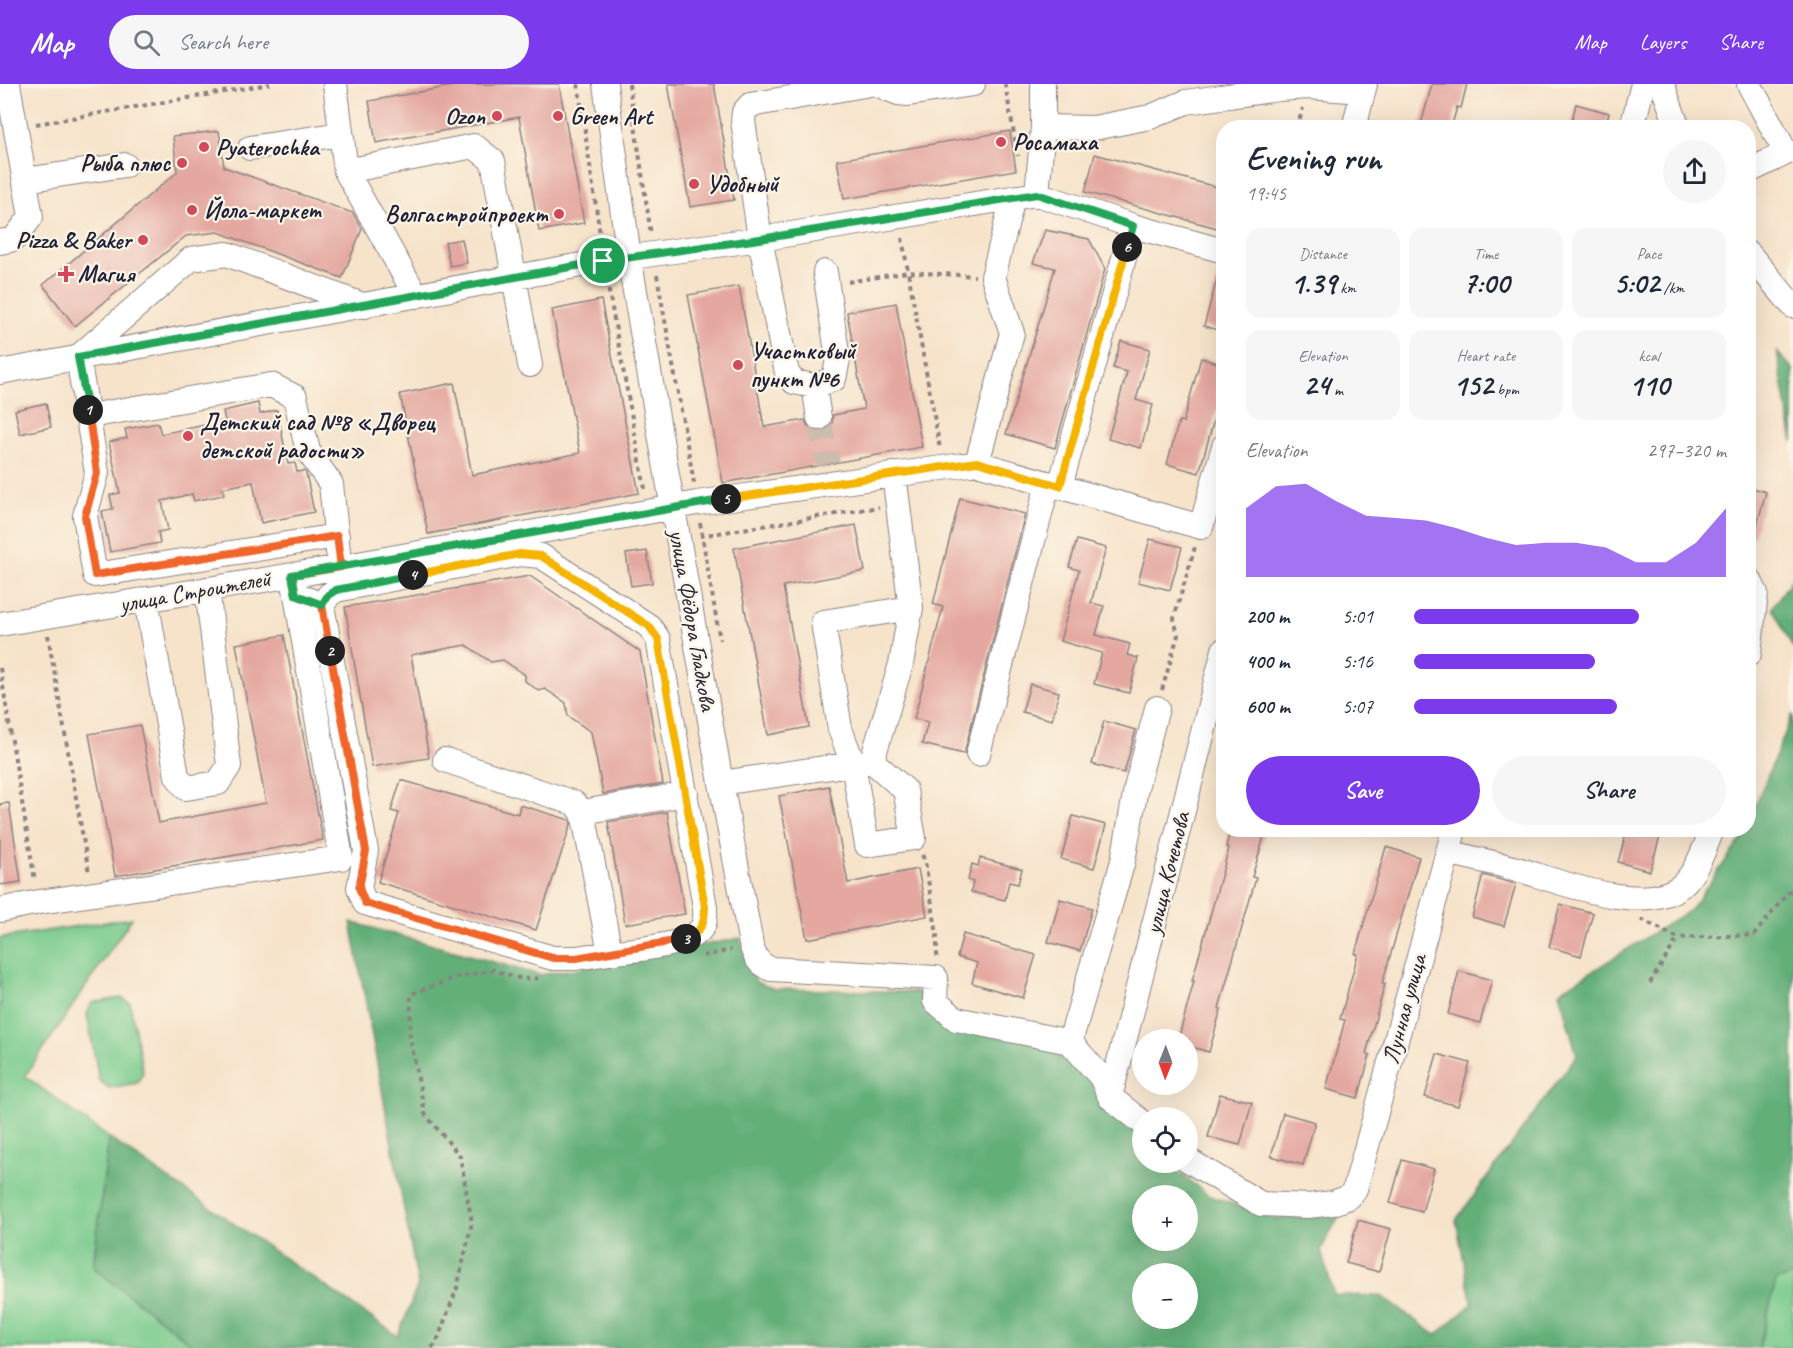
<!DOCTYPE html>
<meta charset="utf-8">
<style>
body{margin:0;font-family:Caveat,sans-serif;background:#f6f6f7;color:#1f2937;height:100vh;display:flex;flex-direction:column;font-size:22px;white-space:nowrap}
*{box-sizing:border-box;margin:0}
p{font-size:20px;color:#747a83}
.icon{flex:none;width:33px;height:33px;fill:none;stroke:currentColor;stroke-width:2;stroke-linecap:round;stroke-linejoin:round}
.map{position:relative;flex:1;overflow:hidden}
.details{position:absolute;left:1216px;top:36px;width:540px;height:717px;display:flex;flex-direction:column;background:#fff;border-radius:24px;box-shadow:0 6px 24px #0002}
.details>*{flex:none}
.needle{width:39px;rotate:181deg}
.buttons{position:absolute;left:1132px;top:945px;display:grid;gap:12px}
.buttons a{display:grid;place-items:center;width:66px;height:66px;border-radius:50%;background:#fff;box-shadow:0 6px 24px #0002;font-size:30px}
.pin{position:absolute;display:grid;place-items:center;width:51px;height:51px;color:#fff;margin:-26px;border:3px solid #fff;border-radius:50%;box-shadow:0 2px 6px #0007}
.km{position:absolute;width:30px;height:30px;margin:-15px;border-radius:50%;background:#222;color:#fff;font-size:16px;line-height:30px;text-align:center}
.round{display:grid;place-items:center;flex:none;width:63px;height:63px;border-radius:32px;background:#f6f6f7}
.summary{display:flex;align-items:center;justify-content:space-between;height:102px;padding:0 30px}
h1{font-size:33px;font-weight:600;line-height:45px}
.figures{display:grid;grid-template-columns:repeat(3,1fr);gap:9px;height:102px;padding:6px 30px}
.figures div{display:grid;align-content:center;border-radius:15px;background:#f6f6f7;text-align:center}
.figures b{font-size:30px;font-weight:600}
.figures small{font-size:16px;font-weight:400}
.figures p{font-size:16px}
.chart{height:168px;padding:12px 30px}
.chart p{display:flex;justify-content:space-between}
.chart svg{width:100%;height:108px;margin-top:6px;fill:#7c3aed;opacity:.7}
.action{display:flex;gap:12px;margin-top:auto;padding:12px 30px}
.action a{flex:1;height:69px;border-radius:36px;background:#7c3aed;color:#fff;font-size:24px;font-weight:600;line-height:69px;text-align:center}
.action a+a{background:#f6f6f7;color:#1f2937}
ul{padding:0 30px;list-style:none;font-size:20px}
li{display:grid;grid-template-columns:96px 72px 1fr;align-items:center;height:45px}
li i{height:15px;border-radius:8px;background:#7c3aed}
header{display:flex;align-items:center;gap:36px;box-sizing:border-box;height:84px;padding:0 30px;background:#7c3aed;color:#fff}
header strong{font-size:28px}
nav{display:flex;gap:33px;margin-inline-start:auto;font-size:21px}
.search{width:420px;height:54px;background:#f6f6f7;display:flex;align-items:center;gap:15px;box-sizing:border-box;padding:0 21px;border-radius:33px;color:#747a83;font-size:22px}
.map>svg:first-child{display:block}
.green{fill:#79cb8d;stroke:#4e7664;stroke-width:1.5}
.forest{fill:#62af78;stroke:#42685a;stroke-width:1.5;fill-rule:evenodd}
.building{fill:#e4a8a0}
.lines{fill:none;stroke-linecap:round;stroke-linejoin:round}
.minor-tunnel{stroke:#ccbcad;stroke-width:24;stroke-dasharray:24 12;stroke-linecap:butt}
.minor-casing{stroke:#8c8282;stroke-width:26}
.path{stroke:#8c8282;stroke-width:4;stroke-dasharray:4.5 4.5;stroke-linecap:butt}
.minor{stroke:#fff;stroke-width:24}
.split-1-casing{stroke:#fff;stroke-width:12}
.split-2-casing{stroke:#fff;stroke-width:12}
.split-3-casing{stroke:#fff;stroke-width:12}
.split-4-casing{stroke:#fff;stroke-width:12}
.split-5-casing{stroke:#fff;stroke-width:12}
.split-6-casing{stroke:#fff;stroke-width:12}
.split-7-casing{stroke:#fff;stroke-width:12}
.split-1{stroke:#22a559;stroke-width:8}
.split-2{stroke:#f0652b;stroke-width:8}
.split-3{stroke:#f0652b;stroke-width:8}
.split-4{stroke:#f5b400;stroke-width:8}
.split-5{stroke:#22a559;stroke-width:8}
.split-6{stroke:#f5b400;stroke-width:8}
.split-7{stroke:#22a559;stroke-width:8}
.poi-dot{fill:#d1495b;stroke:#fcf5e5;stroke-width:2}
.labels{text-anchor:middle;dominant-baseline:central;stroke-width:4.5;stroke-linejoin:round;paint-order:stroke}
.poi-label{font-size:24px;font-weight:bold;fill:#22223b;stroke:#fcf5e5;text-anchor:start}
.street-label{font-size:24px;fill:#22223b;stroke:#fcf5e5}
</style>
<header>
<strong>Map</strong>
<div class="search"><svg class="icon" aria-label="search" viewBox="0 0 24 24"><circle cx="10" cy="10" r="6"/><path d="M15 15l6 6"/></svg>Search here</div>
<nav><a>Map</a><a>Layers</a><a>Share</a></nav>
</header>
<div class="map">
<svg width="1793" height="1264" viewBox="0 0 1793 1264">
<rect width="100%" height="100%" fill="#fcf5e5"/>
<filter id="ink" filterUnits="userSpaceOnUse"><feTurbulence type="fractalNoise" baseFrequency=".0167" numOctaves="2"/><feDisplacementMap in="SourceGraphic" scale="12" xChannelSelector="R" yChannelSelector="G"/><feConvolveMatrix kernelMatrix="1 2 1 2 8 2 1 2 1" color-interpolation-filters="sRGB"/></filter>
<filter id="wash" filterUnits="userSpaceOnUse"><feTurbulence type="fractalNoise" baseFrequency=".008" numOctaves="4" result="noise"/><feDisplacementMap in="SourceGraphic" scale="24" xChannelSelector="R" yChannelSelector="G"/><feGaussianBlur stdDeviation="1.35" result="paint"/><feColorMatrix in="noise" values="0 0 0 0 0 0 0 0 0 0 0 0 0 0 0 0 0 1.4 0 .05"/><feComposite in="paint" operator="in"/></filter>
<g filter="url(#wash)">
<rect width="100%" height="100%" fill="#f6e3ca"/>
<path class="green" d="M132,834L25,992L109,1054L93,1183L197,1264H0V854Z
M121,914L130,919L143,989L137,999L109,1004L99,996L87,930L92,919Z
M1793,1191V1264H1759L1776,1196Z"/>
<path class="forest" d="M1777,268L1793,285V358Z
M1793,494V564L1772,523Z
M1793,630V1191L1776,1197L1759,1264H197L93,1183L109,1054L398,1252L418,1201L351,838L540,891L740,854L756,898L775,905L924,908L944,942L1065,964L1143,1057V1078L1167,1079L1208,1111L1272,1134L1339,1132L1321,1166L1334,1211L1381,1212L1436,1251L1472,1220L1456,1136L1577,971L1559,908L1690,826L1743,753L1746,746H1749V737ZM1143,1112H1188V1156H1143ZM1143,1190H1188V1234H1143Z"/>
<g id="blocks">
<path class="building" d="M464,0H559L584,139L539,147L519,33L376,59L369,17Z
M668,0H714L734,116L690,123Z
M1432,0H1467L1461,24L1457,23L1451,44H1420Z
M1576,20L1609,29L1605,44H1570Z
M219,47L224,83L353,129L362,145L342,194L218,148L186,152L75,242L43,201L177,88L173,52Z
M1010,47L1016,86L844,115L837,76Z
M1095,70L1224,105V146L1085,108Z
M1045,146L1089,155L1105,185L1055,364L1006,350L1055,184L1033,179Z
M462,155L467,179L450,182L445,158Z
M1219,187L1224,188V248L1204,242Z
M739,202L764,343L805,336L808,342L813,347L822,348L827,345L832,340L833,331L864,325L847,228L896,219L922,363L723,399L688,211Z
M601,216L639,409L428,450L400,310L454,299L472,391L580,369L552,226Z
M1121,257L1150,265L1136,316L1153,321L1141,364L1108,355L1127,288L1113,284Z
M1201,274L1224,281V317L1221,326L1217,325L1199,389L1167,380L1179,337L1183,338Z
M46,319L51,343L20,350L15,326Z
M258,319L260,330L277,326L288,380L295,379L297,388L304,387L306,389L314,428L261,439L253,398L223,404L224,411L194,417L192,410L162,417L168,446L158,448L160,459L110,468L102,427L113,425L110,411L120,409L109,358L127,354L125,345L158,339L161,350L225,337L223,327Z
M1749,403L1766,408L1754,452L1749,451Z
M960,414L1025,430L964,670L922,660L928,638L914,635L943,523L933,520Z
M856,441L865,487L783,502L809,643L768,651L734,464Z
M1150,455L1182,463L1170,506L1138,498Z
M1077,456L1106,464L1091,519L1104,522L1096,551L1130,560L1127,571L1138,574L1129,609L1094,600L1102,569L1060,557L1079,486L1069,483Z
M647,467L652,499L631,502L626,470Z
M530,492L640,568L663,700L603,710L591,648L568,632L566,619L545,605L539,607L525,597V591L503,576L491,578L466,561L411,571L429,674L372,683L345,523Z
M284,551L323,756L115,792L89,650L140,641L159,739L266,719L236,560Z
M1030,600L1059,608L1052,636L1022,628Z
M1104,637L1136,646L1124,689L1092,680Z
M401,696L518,730L520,721L570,736L571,740L536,846L378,798L399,729L391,727Z
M829,702L848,799L918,785L927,832L807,855L779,712Z
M9,719L21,798L0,801V720Z
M667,728L685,830L625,840L608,738Z
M1073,732L1106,741L1094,784L1061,775Z
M1230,746H1266L1252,793L1256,794L1219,924L1221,925L1209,968L1188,962V956H1178L1194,897H1192L1229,764L1226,763Z
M1627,746H1662L1650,787L1618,778Z
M1386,763L1419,773L1382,900H1385L1366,970L1370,971L1358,1014L1326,1005L1345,936L1340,935L1358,870H1355Z
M980,774L1022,785L1018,800L1009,798L1005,816L971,808L973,798L968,796L972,780L978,782Z
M1483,791L1516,800L1504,842L1472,833Z
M1060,815L1092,824L1080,867L1048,858Z
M1560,820L1593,829L1581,872L1549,863Z
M963,850L1036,871L1023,914L972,899L977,879L957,873Z
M1459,887L1492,896L1480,939L1448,930Z
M1437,970L1470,979L1458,1022L1425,1013Z
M1220,1010L1252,1018L1240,1061L1208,1053Z
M1283,1029L1315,1038L1303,1081L1271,1072Z
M1402,1076L1434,1085L1422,1128L1390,1119Z
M1358,1136L1391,1145L1379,1188L1346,1179Z"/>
</g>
</g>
<g filter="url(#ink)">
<use href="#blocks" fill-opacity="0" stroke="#8c8282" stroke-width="1.5"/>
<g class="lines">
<path class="minor-tunnel" d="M819,334L828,380"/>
<g class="minor-casing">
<path id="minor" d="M335,0L346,87L416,212
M605,0L629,173L721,699L751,860C755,873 758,880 771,885L936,894L935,917L956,935L1070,958L1101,993L1110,1013L1143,1039
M876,0L898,9L908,10L973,0
M1662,0L1678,44
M1749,0L1786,69L1749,87
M1043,43L1094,44L1150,33L1186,18L1279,5L1308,3L1363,7
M1354,44L1365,0
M1632,44L1643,0
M250,64L341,50
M346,87L474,62L493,77L530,281
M25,96L125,81
M1037,110L1043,43V0
M0,158L14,155L31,133L8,0
M1749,170L1793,222
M825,188L838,275L834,295L814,302L794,298L787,289L760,155L743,37L744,28L750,21L870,0
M0,288L603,177L760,155L1037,110L1133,142L1224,167
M814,302L819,334
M89,332L271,301L295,313L308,367L331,400L338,468
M977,379L1012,249L993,193L1013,114
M1060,402L1133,142
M337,452L95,491L85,432L97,389L78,273L191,175L227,170L365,222
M1749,495L1756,509L1749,570
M296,511L322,521L366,767L359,804L365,819L553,874H576L610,869L583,728
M146,515L177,692L186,704L218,699L229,682L207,505
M322,521L329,511L336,506L520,470L541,472L649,542L658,555L705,823C705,829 706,836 703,842C692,863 632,865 610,869
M0,540L341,483L697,419L977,379L1201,443L1224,362
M978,670L1048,399
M445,676L574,719L583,728L686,710
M872,677L905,706L914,754L867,761L853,680L840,645L823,538L911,524L894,390
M721,699L872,677L901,580L911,524
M1448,768C1474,775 1501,780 1527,788C1565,800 1653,833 1685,798C1698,784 1705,763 1712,746
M0,826L39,818L341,774L294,499
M1070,958L1123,777L1136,704L1157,624
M1110,1013L1224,566
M1188,1076L1261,1120L1308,1122L1333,1119L1349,1113L1355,1105L1454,746"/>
</g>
<path class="path" d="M578,0L601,157
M629,0L651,151
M1005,0L1018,72
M36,40L270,0
M1297,44L1303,24
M902,154L940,365
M657,191L694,399
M607,197L645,405
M848,198L908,188L975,192
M700,439L720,556
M700,452L879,423
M48,551L89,789
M0,584L35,797
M1162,606L1178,551L1174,534L1195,463
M922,771L925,777L937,851V873
M1641,835L1678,854L1754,851L1793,803
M703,872L731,866
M1650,899L1678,854
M432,1264L437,1257L457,1204L472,1139L460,1072L425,1030L410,953L411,910L454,894L493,886L522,895L541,894"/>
<use href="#minor" class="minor"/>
</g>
</g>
<g class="lines" filter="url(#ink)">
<g class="split-1-casing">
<path id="split-1" d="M88,326L78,273L603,177"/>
</g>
<g class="split-2-casing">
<path id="split-2" d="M88,326L97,389L85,432L95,491L337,452L341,483L292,491L296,511L322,521L330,567"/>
</g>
<g class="split-3-casing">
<path id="split-3" d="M330,567L366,767L359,804L365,819L553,874H576L686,855"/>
</g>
<g class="split-4-casing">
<path id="split-4" d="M413,491L520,470L541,472L649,542L658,555L705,823C705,839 701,848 686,855"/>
</g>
<g class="split-5-casing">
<path id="split-5" d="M413,491L336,506L328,511L322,521L296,511L292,491L726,415"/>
</g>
<g class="split-6-casing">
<path id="split-6" d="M726,415L977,378L1060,402L1127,163"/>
</g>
<g class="split-7-casing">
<path id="split-7" d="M603,177L760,155L1037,110L1133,142L1127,163"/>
</g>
<use href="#split-1" class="split-1"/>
<use href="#split-2" class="split-2"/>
<use href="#split-3" class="split-3"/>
<use href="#split-4" class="split-4"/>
<use href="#split-5" class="split-5"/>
<use href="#split-6" class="split-6"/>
<use href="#split-7" class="split-7"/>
</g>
<g class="poi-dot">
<circle cx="497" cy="32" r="6"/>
<circle cx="558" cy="32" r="6"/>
<circle cx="1001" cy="58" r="6"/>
<circle cx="204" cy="63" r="6"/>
<circle cx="182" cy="79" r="6"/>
<circle cx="694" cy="100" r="6"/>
<circle cx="192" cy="126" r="6"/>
<circle cx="559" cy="130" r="6"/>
<circle cx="143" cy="156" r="6"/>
<path d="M63 181h6v6h6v6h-6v6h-6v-6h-6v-6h6z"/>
<circle cx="738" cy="281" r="6"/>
<circle cx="188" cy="352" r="6"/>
</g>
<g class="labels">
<g class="poi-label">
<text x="485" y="32" text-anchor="end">Ozon</text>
<text x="570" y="32">Green Art</text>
<text x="1013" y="58">Росамаха</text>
<text x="216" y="63">Pyaterochka</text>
<text x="170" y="79" text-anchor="end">Рыба плюс</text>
<text x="706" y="100">Удобный</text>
<text x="204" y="126">Йола-маркет</text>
<text x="547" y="130" text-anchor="end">Волгастройпроект</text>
<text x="131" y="156" text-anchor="end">Pizza &amp; Baker</text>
<text x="78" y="190">Магия</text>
<text x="750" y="267">Участковый<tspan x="750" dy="28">пункт №6</tspan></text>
<text x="200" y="338">Детский сад №8 «Дворец<tspan x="200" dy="28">детской радости»</tspan></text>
</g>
<g class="street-label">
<text transform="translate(195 507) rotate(-10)">улица Строителей</text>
<text transform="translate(693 536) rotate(80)">улица Фёдора Гладкова</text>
<text transform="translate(1167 789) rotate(-76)">улица Кочетова</text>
<text transform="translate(1404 925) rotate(-75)">Лунная улица</text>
</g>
</g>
</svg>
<div class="buttons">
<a><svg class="needle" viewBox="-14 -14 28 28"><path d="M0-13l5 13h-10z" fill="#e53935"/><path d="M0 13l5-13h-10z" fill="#747a83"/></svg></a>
<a><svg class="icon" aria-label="locate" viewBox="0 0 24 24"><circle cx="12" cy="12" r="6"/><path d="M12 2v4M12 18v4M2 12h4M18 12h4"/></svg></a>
<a>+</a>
<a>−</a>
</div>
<div class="pin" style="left:603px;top:177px;background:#1e9e55"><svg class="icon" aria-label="arrive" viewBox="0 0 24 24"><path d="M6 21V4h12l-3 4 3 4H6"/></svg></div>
<b class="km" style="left:88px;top:326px">1</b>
<b class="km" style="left:330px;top:567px">2</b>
<b class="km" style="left:686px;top:855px">3</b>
<b class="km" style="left:413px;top:491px">4</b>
<b class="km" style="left:726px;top:415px">5</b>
<b class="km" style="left:1127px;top:163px">6</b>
<section class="details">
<div class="summary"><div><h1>Evening run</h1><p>19:45</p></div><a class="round"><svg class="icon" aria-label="share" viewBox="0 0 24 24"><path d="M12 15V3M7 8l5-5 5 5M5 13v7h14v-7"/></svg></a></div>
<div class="figures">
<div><p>Distance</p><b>1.39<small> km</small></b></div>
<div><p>Time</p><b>7:00</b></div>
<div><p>Pace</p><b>5:02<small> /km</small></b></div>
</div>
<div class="figures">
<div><p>Elevation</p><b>24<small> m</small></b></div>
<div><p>Heart rate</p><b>152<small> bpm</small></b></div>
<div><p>kcal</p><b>110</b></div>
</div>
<div class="chart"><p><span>Elevation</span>297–320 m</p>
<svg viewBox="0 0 160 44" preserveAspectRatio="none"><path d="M0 44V16L10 7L20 6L30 13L40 19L50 20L60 21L70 24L80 28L90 31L100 30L110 30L120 32L130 38L140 38L150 30L160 16V44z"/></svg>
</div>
<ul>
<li><b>200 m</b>5:01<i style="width:72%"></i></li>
<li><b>400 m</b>5:16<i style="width:58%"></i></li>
<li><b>600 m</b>5:07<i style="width:65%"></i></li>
</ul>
<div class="action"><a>Save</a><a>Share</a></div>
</section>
</div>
